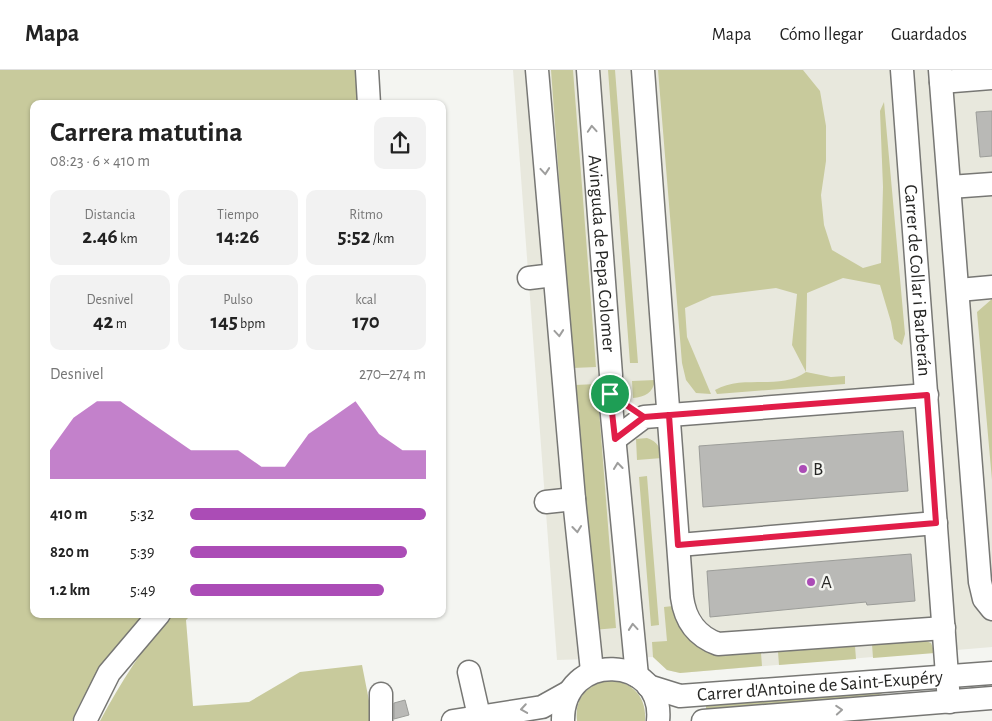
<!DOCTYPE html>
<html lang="es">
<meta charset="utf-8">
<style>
body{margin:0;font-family:"Alegreya Sans",sans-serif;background:#f2f2f2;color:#222;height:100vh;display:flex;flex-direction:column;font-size:19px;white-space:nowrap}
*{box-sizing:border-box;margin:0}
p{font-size:16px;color:#767676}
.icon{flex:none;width:28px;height:28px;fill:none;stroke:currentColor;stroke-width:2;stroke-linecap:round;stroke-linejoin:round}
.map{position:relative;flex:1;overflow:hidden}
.details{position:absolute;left:30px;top:30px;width:416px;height:518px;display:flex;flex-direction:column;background:#fff;border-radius:10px;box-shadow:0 1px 4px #0004}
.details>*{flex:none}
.pin{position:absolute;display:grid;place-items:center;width:42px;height:42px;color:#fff;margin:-21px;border:2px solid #fff;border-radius:50%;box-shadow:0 1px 5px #0007}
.round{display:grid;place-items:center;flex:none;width:52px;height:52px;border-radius:10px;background:#f2f2f2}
.overview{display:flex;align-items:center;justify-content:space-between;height:85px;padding:0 20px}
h1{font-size:28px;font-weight:600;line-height:38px}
.stats{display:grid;grid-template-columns:repeat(3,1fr);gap:8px;height:85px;padding:5px 20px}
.stats div{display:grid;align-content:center;border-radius:10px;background:#f2f2f2;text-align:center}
.stats b{font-size:21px;font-weight:600}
.stats small{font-size:14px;font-weight:400}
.stats p{font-size:14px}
.chart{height:140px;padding:10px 20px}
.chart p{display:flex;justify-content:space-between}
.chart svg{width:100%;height:90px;margin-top:5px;fill:#ab4cb6;opacity:.7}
ul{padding:0 20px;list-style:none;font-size:16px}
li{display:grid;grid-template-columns:80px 60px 1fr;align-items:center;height:38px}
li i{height:12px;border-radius:6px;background:#ab4cb6}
header{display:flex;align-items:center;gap:30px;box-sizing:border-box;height:70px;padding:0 25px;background:#fff;border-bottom:1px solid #e0e0e0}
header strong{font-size:24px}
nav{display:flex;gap:28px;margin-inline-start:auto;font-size:18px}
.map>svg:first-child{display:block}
.built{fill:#e8e8dd}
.green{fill:#c8ca9c}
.building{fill:#b9b9b6;stroke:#9c9d99}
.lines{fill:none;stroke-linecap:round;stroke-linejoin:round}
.minor-casing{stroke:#777774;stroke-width:25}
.minor{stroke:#fff;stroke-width:22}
.oneway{stroke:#9e9e9d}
.route-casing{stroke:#fff;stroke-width:10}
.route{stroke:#e11d48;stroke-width:6}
.poi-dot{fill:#ab4cb6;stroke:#f4f5f1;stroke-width:2}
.labels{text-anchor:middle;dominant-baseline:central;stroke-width:5;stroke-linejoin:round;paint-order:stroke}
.street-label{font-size:19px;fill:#272725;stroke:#f4f5f1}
.poi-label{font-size:19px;fill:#272725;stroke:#f4f5f1;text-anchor:start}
</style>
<header>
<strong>Mapa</strong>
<nav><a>Mapa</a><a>Cómo llegar</a><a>Guardados</a></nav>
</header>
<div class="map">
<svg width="992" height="651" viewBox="0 0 992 651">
<rect width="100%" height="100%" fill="#f4f5f1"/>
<path class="built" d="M513,0H992V577L680,603L667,600L653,587L557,590Z"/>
<path class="green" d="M0,0H358L361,34H34V544H145C119,577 88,611 72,651H0Z
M551,0H573L596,297L573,298Z
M608,0H615L638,293H630Z
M658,0H803L820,21L826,56V91L821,125L824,155L832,180L863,198L881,193L883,117L880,41L884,32L905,264L902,275L894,269L891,252L880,215L843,208L807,223L806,302L831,307L845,306V314L717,324L715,320C743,304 780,321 806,302L792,275L797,224L776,218L712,226L685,238L687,267L711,324L696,323L686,310L682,293Z
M992,229V410L977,242Z
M655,310C653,323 645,327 633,328L632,311Z
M597,314L616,558L593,560L575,315Z
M647,368C658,372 660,377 662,388L637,390L636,369Z
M647,406L659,555L651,556L639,407Z
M673,536C685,587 717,586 761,583L762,596L680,603L667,600L653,587L652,572L667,571L664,537Z
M172,544H192L186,550L193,636L249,632L300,602L362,595L373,651H100C121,612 143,577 172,544Z
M923,570L931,573L935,583L873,588L872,574Z
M855,576L856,589L779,595L778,582Z
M609,610C633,612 647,627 645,651H577C574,628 588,614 609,610Z
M889,619L871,630L706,642V634Z"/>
<path class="building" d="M992,41V86L980,87L976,42Z
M903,361L908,421L703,437L699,376Z
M911,484L915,531L867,535L866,532L710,547L707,501Z
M405,630L409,645L394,649V633Z"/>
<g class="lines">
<g class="minor-casing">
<g id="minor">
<path d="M367,0L369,34"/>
<path d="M537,0L574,429L592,601"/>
<path id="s1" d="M588,0L611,305L610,324L637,606"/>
<path d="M643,0L682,527C685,550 696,566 718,574L944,558"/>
<path id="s2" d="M902,0L949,632"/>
<path d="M940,0L980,512L984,529L992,539"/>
<path d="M941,12L992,8"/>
<path d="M950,117L992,114"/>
<path d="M529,208L554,205"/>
<path d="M959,220L992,217"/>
<path d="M615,369L644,347L927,325"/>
<path d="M546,432L574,429"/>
<path d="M679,475L936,453"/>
<path d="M469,602L479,646"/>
<path id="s3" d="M648,616L680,626L992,603"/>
<path d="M381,624V651"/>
<path d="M85,651L109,603L159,544"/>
<path d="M453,651L542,637L569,622"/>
<path d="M563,651C562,579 665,585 658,651"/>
<path d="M703,651L992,628"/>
</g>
</g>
<use href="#minor" class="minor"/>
</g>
<defs><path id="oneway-chevron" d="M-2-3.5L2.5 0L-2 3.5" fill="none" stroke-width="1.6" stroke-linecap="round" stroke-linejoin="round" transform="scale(1.25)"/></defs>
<g class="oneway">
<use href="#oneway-chevron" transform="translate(592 59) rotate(-94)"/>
<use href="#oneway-chevron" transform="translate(545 101) rotate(85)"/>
<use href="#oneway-chevron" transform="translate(559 263) rotate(85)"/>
<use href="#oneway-chevron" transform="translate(618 396) rotate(-96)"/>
<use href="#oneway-chevron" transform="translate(577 459) rotate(84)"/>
<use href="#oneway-chevron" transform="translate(633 557) rotate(-95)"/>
<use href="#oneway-chevron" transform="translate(524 639) rotate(171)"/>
<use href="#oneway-chevron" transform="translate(839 640) rotate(-4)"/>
</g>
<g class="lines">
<g class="route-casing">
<path id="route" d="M610,324L615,369L644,347L669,345L678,475L936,453L927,325L644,347L610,324"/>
</g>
<use href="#route" class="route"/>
</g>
<g class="poi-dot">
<circle cx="803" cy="399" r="5"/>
<circle cx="811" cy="512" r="5"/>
</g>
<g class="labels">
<g class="street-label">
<text stroke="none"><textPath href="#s1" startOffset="184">Avinguda de Pepa Colomer</textPath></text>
<text stroke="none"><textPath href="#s2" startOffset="211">Carrer de Collar i Barberán</textPath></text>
<text stroke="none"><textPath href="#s3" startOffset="174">Carrer d'Antoine de Saint-Exupéry</textPath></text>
</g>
<g class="poi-label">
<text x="813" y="399">B</text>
<text x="821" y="512">A</text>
</g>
</g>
</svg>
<div class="pin" style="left:610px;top:324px;background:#1e9e55"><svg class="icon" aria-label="arrive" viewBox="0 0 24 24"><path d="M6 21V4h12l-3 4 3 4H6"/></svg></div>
<section class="details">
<div class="overview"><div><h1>Carrera matutina</h1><p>08:23 · 6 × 410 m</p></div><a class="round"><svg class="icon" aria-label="share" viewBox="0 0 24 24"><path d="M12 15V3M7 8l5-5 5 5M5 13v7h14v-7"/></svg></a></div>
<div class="stats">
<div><p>Distancia</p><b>2.46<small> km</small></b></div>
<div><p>Tiempo</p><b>14:26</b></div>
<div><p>Ritmo</p><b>5:52<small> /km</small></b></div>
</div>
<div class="stats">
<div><p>Desnivel</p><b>42<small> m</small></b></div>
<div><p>Pulso</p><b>145<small> bpm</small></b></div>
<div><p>kcal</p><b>170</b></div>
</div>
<div class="chart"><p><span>Desnivel</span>270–274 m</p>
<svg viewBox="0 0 160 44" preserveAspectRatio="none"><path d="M0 44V30L10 14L20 6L30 6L40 14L50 22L60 30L70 30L80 30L90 38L100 38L110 22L120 14L130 6L140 22L150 30L160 30V44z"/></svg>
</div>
<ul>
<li><b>410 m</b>5:32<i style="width:100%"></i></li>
<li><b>820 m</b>5:39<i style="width:92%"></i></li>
<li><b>1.2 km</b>5:49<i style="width:82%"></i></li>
</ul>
</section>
</div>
